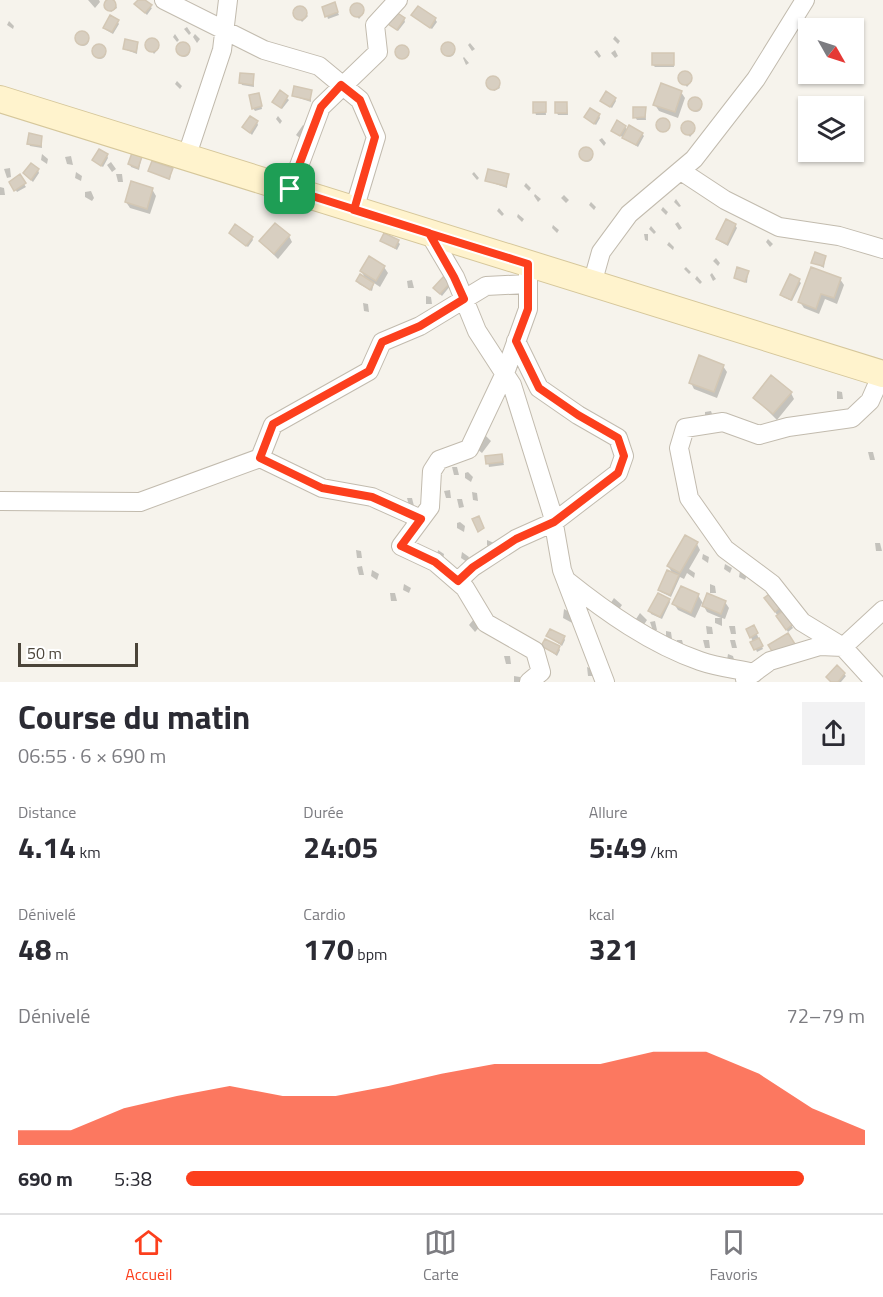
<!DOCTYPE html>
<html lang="fr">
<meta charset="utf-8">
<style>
body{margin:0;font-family:"Titillium Web",sans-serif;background:#f2f2f3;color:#2b2b33;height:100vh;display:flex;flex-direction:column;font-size:22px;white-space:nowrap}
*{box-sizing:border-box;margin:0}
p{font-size:20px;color:#7c7c81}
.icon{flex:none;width:33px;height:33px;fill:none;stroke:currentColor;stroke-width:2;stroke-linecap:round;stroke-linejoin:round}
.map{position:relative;height:682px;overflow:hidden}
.side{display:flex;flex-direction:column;background:#fff;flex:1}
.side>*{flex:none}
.needle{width:39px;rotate:129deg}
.tools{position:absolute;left:798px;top:18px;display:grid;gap:12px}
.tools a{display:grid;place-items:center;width:66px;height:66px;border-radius:0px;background:#fff;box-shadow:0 2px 4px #0004;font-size:30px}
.scale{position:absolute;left:18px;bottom:15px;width:120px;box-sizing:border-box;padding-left:6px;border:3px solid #4b4439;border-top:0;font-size:16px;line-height:21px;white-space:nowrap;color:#4b4439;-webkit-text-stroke:4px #fff;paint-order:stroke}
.pin{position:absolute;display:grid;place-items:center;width:51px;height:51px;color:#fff;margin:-26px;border-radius:12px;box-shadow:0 3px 9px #0006}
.round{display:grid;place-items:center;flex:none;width:63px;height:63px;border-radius:0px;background:#f2f2f3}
.summary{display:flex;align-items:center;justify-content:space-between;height:102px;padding:0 18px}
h1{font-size:33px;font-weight:700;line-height:45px}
.metrics{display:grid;grid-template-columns:repeat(3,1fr);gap:9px;height:102px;padding:6px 18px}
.metrics div{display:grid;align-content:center}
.metrics b{font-size:30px;font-weight:700}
.metrics small{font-size:16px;font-weight:400}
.metrics p{font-size:16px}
.chart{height:168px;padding:12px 18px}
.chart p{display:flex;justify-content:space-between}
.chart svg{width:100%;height:108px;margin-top:6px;fill:#fc3f1d;opacity:.7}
ul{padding:0 18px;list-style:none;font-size:20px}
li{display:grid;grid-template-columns:96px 72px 1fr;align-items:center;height:45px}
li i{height:15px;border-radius:8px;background:#fc3f1d}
.tabs{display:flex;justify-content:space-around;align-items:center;height:84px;border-top:2px solid #e1e1e2;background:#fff;font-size:16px;color:#7c7c81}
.tabs a{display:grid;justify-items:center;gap:3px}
.tabs .on{color:#fc3f1d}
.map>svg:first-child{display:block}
.shadow{fill:#0003}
.building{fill:#d8cfc1;stroke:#d3c7b4;stroke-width:1.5}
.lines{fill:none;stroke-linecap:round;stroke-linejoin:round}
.minor-casing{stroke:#c2bbae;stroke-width:20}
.secondary-casing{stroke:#d6c79b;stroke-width:28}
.minor{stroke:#fff;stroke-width:18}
.secondary{stroke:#fff3cd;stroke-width:26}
.route-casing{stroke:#fff;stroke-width:12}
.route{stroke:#fc3f1d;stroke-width:8}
</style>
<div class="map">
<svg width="883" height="682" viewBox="0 0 883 682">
<rect width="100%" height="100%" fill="#f6f3ec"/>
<path class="shadow" d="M88,0H99L100,2L95,8Z
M107,0H114L117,8L111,12L105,3Z
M140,0L152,8L147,15L136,4Z
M358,5L364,13L359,19L352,10Z
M335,7L339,15L328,19L327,16Z
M299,8L308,16L302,22L295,13Z
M413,15L435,19L437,22L432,29Z
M404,19L405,22L398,31L390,24Z
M9,21L14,26L13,29L7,25Z
M117,21L119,24L113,34L106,30L105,28Z
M187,27L191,33L189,35L184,29Z
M175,34L179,40L177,42L173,37Z
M195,34L200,39L197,43L193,37Z
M77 40a6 6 0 1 1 12 0a6 6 0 1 1-12 0Z
M615,36L620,41L618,44L613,39Z
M151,40L159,48L154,54L147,44Z
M138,43L137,54L124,49Z
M470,43L475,49L472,51L468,45Z
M178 51a6 6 0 1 1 12 0a6 6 0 1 1-12 0Z
M443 51a6 6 0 1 1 12 0a6 6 0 1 1-12 0Z
M401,47L409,55L406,58L398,55L397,52Z
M94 53a6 6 0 1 1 12 0a6 6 0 1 1-12 0Z
M597,50L601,56L599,58L594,52Z
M615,50L618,56L615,58L611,53Z
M673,55L674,67H655L653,65Z
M464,57L469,63L466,65L463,58Z
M686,73L692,81L687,87L680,78Z
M253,76L254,87L242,85L241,82Z
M494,77L500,88L494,91L488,82Z
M177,81L182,86L180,89L175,84Z
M280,92L289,100L282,109L274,102Z
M311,92V102L293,96Z
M681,92L685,98L678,118L659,111L655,105Z
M260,97L262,109L255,111L253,108Z
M615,99L616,101L612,108L602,101Z
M690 106a6 6 0 1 1 12 0a6 6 0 1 1-12 0Z
M545,103L546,115H536L535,112Z
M567,104L568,115H558L557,113Z
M645,108L646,120H637L635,117Z
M599,115L600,118L596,125L586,117Z
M278,116L282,121L280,124L276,119Z
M658 126a6 6 0 1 1 12 0a6 6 0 1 1-12 0Z
M257,122L258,125L252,135L244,127Z
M687,124L695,131L690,137L683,128Z
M303,125L310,130L305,142L296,135Z
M625,127L628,131L642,134L644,136L638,147L613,131Z
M41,137L42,148L30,146L29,143Z
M602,138L606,143L604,146L599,140Z
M581 156a6 6 0 1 1 12 0a6 6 0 1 1-12 0Z
M42,154L48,159L47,164L41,160Z
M107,155L108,158L103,167L94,160Z
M142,155L139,170L131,167L130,164Z
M71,156L73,165L67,164L65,157Z
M111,162L116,169L112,172L107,165Z
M10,168L11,177L7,178L4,169Z
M172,169L170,180L150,171Z
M38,170L39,173L33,182L24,173Z
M76,172L82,176L81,181L75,178Z
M474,172L479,178L477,180L472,174Z
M116,174H122L123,182H118Z
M508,176L507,188L487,181Z
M19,177L26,187L17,192L11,182Z
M526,183L531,188L529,191L524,186Z
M0,187L4,188L5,195H0Z
M152,189L156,196L150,214L130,208L126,202Z
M91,191L94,198L92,201L85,197V192Z
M535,194L541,199L538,202L534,196Z
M564,195L569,200L566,203L561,198Z
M676,199L681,206L679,207L674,202Z
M591,202L596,207L594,210L589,205Z
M663,207L668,212L666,215L661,210Z
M499,208L504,214L502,216L497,211Z
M518,214L524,219L522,222L517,217Z
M678,222L682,228L679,230L675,224Z
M553,225L559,230L557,233L552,228Z
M735,225L737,228L728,246L719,241L718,239Z
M651,226L656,232L654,234L649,229Z
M231,233L252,238L253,240L248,247Z
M644,234H648V241L645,240Z
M289,236L292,242L278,259L261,242Z
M768,239L773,244L770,247L766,242Z
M382,241L398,242L400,244L397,250Z
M669,242L674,247L673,250L667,245Z
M716,258L720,263L718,266L713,261Z
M825,258L824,268L813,262Z
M384,267L388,273L380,287L374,283L372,291L359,284L357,281L366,279L361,271Z
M686,267L691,272L689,274L684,269Z
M748,272L747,283L735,277Z
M712,273L716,279L713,281L710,275Z
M697,276L702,282L700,284L695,279Z
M444,278L451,285L442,296L435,289Z
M840,279L844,285L837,304L825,299L819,314L804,308L800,302Z
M412,280L414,288H408L407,281Z
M799,281L801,283L792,301L783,297L782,295Z
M426,296L431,297L432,304H426Z
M363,303L368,304L369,312L364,311Z
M723,366L727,372L717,398L694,389L691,383Z
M837,391L842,392L843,399H837Z
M791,393L794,399L777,420L755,398Z
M711,411L712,414V419L705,417V412Z
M484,434L491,441L482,453L477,449Z
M868,452H873L875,460H870Z
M501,455L504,465L489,467L487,457Z
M452,467H457L459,475H454Z
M468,472L473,477L471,482L465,478V473Z
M450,490L451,498H446L444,491Z
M472,492L477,493L478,501L473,500Z
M407,498H412L414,506H409Z
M457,499H462L464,507L459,508Z
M460,522L465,526L464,532L457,528V523Z
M487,540L494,543L489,548L487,545Z
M875,543H880L882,551H876Z
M697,544L700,550L689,569L695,573L694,578L687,573L684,579L680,577L671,597L661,592L660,590L673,574L668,566Z
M356,550L361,551L362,558H357Z
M438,550L444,554L443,559L437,556Z
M462,552L469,557L467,562L461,558Z
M703,554L709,557L708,563L702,559Z
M725,564L732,568L730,573L724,569Z
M362,566L364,575H359L357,567Z
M372,570L379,574L377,580L371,576Z
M740,571L747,575L745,580L739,577Z
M404,584L411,588L409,593L403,590Z
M710,584L715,586L716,593H710Z
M390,593H395L397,601H391Z
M698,595L704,605L725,602L729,608L725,619L722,618V626L715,623V618H721L707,612L702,603L695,618L678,610L674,604Z
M614,598L622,605L618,611L610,604Z
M669,600L670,602L662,619L651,614L650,611Z
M768,601L782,609L793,628L788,632Z
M564,609L577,616L576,625L563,618Z
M640,613L647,620L643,626L636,619Z
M478,614L485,621L475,632L469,625Z
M655,621L657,630L653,631L650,622Z
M706,626L712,627L713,634H707Z
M729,626H735L736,634H731Z
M754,627L763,649L757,652L748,630Z
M666,631L671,632L672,639H666Z
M548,636L564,638L565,640L562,646Z
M677,640H682L684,648L677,645Z
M703,640H709L710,648H705Z
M730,640H735L737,648H732Z
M543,646L559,648L560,650L557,656Z
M728,654L733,656L735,663L727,660Z
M504,656H510L511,664H506Z
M587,667L592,669L593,676H588Z
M844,674L846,676L841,682H831Z
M514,676L520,677L521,682H514Z"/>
<path class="building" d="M104 5a6 6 0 1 1 12 0a6 6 0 1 1-12 0Z
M138,0H145L152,5L145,13L134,4Z
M335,2L338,12L325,17L322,7Z
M350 10a7 7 0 1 1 14 0a7 7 0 1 1-14 0Z
M418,6L436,18L430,28L411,15Z
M293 13a7 7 0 1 1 14 0a7 7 0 1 1-14 0Z
M396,12L405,18L397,30L388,24Z
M110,15L119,20L112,32L103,28Z
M75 38a7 7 0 1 1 14 0a7 7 0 1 1-14 0Z
M145 45a7 7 0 1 1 14 0a7 7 0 1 1-14 0Z
M125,39L138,42L136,52L123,49Z
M176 49a7 7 0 1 1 14 0a7 7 0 1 1-14 0Z
M441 49a7 7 0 1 1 14 0a7 7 0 1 1-14 0Z
M92 51a7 7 0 1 1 14 0a7 7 0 1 1-14 0Z
M395 52a7 7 0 1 1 14 0a7 7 0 1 1-14 0Z
M652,53H674V65H652Z
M678 78a7 7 0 1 1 14 0a7 7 0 1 1-14 0Z
M240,73L254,74L253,85L239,83Z
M486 83a7 7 0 1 1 14 0a7 7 0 1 1-14 0Z
M661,83L682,91L675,112L653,105Z
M294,86L312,90L310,100L292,96Z
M280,90L288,96L281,108L272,102Z
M606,91L616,98L610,107L600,101Z
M259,93L262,106L252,109L249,95Z
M688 104a7 7 0 1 1 14 0a7 7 0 1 1-14 0Z
M533,102H546V112L533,113Z
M555,102H567V113H555Z
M633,107H646L645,117L633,118Z
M590,108L600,114L594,124L584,117Z
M250,116L258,121L250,133L242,127Z
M656 125a7 7 0 1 1 14 0a7 7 0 1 1-14 0Z
M617,120L626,126L620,136L611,131Z
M681 128a7 7 0 1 1 14 0a7 7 0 1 1-14 0Z
M629,125L643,133L636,145L622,138Z
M29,133L42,136L41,146L27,144Z
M579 154a7 7 0 1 1 14 0a7 7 0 1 1-14 0Z
M99,149L108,154L101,166L92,160Z
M133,150L143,154L138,168L128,164Z
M152,161L173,168L169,179L148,171Z
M31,163L39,169L31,180L23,173Z
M488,169L509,174L506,186L485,181Z
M20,174L26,183L14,191L9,182Z
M131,181L153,188L147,209L125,202Z
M726,219L736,224L727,244L716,239Z
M275,223L290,235L274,254L259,241Z
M235,224L253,237L246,246L229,233Z
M384,233L399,240L395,248L380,241Z
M815,252L826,256L823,266L811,263Z
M369,256L385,266L376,281L360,271Z
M737,267L749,271L745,282L734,278Z
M811,267L841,278L834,298L821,294L816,309L798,302Z
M360,274L374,283L370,290L356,281Z
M790,274L800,279L791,300L780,295Z
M444,276L451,282L440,294L433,288Z
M699,355L724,365L714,392L689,383Z
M771,375L792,392L773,414L753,398Z
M502,454L503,462L486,464L485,456Z
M479,516L484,528L478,532L472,519Z
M685,535L698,542L680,573L667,566Z
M667,570L679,575L670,595L658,590Z
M681,586L699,594L691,613L672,604Z
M772,592L782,606L775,612L764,598Z
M658,593L670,599L660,617L648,611Z
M707,593L726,601L721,614L702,606Z
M783,611L793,624L786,630L776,616Z
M754,625L758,633L750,638L746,629Z
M550,629L565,636L561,644L546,636Z
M788,633L795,644L775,656L768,645Z
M759,638L763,646L754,650L750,642Z
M545,639L560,646L556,654L541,646Z
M837,665L845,673L838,682H831L826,677Z"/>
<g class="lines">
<g class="minor-casing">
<path id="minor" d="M164,0L264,50L319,66L360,100L376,137L354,210
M186,158L222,50L228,0
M681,171L725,200L779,227L839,236L883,249
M290,190L321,107L378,52L375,25L398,0
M429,233L455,277L477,331L512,385L552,513L562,570L605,682
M528,272V309L505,373L469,449L439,460L432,471L430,507L401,546L435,562L465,588L486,623L535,651L541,672L529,682
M592,284L601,252L629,214L694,159L756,79L805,0
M260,458L322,488L372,497L421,519
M0,501L140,502L260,458L273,425L369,371L382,342L420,326L486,286L528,284
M566,580C606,612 651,644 700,661C717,667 736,669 754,673
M458,581L473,567L516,539L554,522L618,473L624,456L618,438L578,415L539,388L516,341
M745,679L770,661L820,646L843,647L883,610
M875,682L843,647L802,622L772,584L725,549L689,498L679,448L685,428L723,422L759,435L788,427L852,418L870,401L882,374"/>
</g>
<g class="secondary-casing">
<path id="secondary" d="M0,99L883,374"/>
</g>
<use href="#minor" class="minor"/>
<use href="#secondary" class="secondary"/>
</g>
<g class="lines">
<g class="route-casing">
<path id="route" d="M290,189L429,233L454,277L464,299L420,326L382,342L369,371L273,424L260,458L322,488L372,497L421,519L401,546L435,562L458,581L473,567L516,539L554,522L618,473L624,456L618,438L578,415L539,388L516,341L528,309V264L354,210L375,137L360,100L341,85L321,107L290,189"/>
</g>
<use href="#route" class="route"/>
</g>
</svg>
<div class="tools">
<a><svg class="needle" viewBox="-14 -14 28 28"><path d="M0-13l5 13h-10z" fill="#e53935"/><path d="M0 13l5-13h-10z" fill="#7c7c81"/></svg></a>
<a><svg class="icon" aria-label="layers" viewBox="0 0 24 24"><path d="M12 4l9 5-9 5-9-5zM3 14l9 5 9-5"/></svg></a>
</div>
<div class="scale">50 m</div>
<div class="pin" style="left:290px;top:189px;background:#1e9e55"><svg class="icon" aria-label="arrive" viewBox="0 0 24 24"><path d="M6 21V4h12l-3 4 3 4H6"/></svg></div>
</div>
<section class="side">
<div class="summary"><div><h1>Course du matin</h1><p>06:55 · 6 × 690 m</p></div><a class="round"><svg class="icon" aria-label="share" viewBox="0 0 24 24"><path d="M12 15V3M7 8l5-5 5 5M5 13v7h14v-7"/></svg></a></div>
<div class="metrics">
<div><p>Distance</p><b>4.14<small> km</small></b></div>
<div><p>Durée</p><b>24:05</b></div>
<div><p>Allure</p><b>5:49<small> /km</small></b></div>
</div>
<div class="metrics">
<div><p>Dénivelé</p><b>48<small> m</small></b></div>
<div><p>Cardio</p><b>170<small> bpm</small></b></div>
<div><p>kcal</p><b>321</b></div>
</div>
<div class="chart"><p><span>Dénivelé</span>72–79 m</p>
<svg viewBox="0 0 160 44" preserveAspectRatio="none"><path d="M0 44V38L10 38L20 29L30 24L40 20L50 24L60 24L70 20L80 15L90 11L100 11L110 11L120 6L130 6L140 15L150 29L160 38V44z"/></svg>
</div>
<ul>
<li><b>690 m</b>5:38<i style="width:91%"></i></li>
</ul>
</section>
<nav class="tabs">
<a class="on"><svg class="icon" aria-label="home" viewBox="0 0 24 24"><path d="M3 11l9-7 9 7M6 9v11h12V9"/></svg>Accueil</a>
<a><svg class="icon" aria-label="map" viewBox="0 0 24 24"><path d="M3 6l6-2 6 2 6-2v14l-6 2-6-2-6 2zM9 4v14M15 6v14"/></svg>Carte</a>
<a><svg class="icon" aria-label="saved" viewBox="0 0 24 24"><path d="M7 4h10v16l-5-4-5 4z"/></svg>Favoris</a>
</nav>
